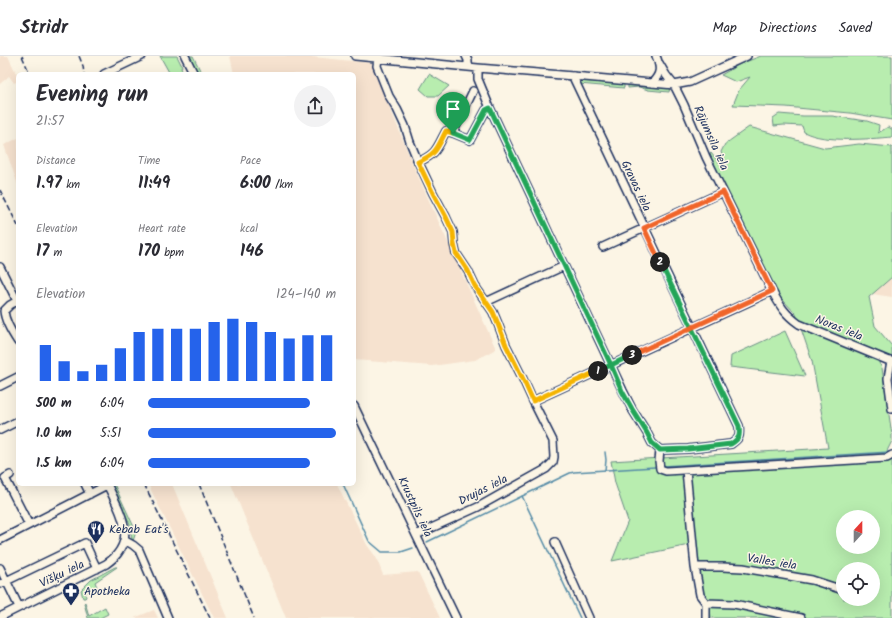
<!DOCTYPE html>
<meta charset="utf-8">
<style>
body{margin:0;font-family:Kalam,sans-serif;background:#f2f2f3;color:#2b2b33;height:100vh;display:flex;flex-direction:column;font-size:15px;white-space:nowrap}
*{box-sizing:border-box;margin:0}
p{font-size:13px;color:#7c7c81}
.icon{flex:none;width:22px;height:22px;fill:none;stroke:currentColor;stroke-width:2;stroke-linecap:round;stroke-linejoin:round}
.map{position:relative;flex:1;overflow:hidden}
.details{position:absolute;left:16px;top:16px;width:340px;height:414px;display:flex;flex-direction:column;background:#fff;border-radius:6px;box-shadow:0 4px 16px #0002}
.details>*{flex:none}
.needle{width:26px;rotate:21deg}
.buttons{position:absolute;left:836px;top:454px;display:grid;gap:8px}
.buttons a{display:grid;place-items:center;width:44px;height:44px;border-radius:50%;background:#fff;box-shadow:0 4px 16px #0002;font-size:20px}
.pin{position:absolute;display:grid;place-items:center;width:34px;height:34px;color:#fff;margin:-41px -17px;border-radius:50% 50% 50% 0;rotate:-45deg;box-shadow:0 0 4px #0007}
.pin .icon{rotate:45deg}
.km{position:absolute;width:20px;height:20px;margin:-10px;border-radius:50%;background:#222;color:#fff;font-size:11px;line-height:20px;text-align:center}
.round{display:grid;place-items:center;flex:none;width:42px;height:42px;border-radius:21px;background:#f2f2f3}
.summary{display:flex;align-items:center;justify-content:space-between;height:68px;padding:0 20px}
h1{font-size:22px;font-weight:700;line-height:30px}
.stats{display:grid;grid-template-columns:repeat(3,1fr);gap:6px;height:68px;padding:4px 20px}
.stats div{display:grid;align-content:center}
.stats b{font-size:17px;font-weight:700}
.stats small{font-size:11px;font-weight:400}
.stats p{font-size:11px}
.chart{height:112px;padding:8px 20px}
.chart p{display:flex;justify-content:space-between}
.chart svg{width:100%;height:72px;margin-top:4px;stroke:#2563eb;stroke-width:6}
ul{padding:0 20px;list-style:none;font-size:13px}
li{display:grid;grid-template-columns:64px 48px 1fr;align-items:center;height:30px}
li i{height:10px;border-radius:5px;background:#2563eb}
header{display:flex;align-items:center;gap:24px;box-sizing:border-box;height:56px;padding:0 20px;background:#fff;border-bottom:1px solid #e1e1e2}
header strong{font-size:19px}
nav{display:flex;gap:22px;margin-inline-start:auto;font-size:14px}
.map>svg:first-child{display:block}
.built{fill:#f6e2cf}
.green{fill:#b8edaf;stroke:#6a8e86;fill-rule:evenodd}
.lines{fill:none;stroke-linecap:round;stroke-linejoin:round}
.stream{stroke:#548ba7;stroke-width:1.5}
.minor-casing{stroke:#1b2f5e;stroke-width:10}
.minor{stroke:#fcf5e5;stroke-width:7}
.rail{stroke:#1b2f5e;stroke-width:1.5;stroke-dasharray:6 3;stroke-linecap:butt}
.split-1-casing{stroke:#fff;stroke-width:8}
.split-2-casing{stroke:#fff;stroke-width:8}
.split-3-casing{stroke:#fff;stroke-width:8}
.split-4-casing{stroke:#fff;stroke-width:8}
.split-1{stroke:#f5b400;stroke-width:5}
.split-2{stroke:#22a559;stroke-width:5}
.split-3{stroke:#f0652b;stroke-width:5}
.split-4{stroke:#22a559;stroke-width:5}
.labels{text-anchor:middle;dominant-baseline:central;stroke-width:3;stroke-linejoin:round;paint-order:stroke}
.street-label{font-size:12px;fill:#1b2f5e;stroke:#fcf5e5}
.poi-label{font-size:12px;fill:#1b2f5e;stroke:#fcf5e5;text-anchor:start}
</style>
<header>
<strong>Stridr</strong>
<nav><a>Map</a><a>Directions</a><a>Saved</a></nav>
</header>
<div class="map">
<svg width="892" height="562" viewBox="0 0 892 562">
<rect width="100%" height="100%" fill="#fcf5e5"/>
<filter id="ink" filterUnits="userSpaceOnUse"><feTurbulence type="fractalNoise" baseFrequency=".025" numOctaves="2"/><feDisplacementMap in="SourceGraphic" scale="8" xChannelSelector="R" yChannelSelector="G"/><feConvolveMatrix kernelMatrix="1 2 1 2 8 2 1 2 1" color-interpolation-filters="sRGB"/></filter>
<g filter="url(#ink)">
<path class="built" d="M0,0H8L18,21V25L14,27L9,20L0,28Z
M230,0H303L372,7L413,109L496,293L475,304L432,310L354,304V18H234Z
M18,82V129L4,89Z
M892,221V241L872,238Z
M148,428H172L228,562H214Z
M231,428H337L367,489L376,501L383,519L418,516L440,562H286Z
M154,554L158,562H134Z"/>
<path class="green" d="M160,0H177L182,10L181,12L184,18H170Z
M190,0H193L202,18H198Z
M761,0H892V64L850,57L786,51L733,49L739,34L750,21L736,26L721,19L740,8Z
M429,18L449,30L438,40H428L420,33Z
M577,24L624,27V32L579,28Z
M628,27L670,31L669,36L648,34L639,31L628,32Z
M779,58L803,60H832L867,65L879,69L878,77L888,71L892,73V81C868,83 825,87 804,76L802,70L784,69L774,70L773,62Z
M749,71L825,92L859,88L892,91V221L869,241L875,270L892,290V301L876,302L882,312L892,379V385L881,407L892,404V562H711L710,553L701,535L689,489L612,505L628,465L615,427L611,405L828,392L812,305L796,258L782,243L772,235L706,101L711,97L720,108L726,110L721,96L725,88ZM843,461H873V491H843ZM843,513H873V543H843Z
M785,275L805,320L730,311L731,300Z
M112,428H114L134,471L135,479L133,485L132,484L130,468Z
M115,511H117L95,526L97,531L85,537L86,541L85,542H83L81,534L91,524Z
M85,546L89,560L105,551L108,558L100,562H88L84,547Z"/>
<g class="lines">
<path class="stream" d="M664,410L890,396
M605,414L606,404L605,396
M343,428L369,485L382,496H401L413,492
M522,440L580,562
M427,486L570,417L574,416L655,411"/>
<g class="minor-casing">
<path id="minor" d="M185,0L194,18
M355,0L478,12L573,20L674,29L690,26L747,0
M466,0L468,4V11
M378,2L377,10L389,40L397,53L405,70L410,86L417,103L433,137L446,161L453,176L454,188L456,197L468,215L475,230L493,256L498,268L506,289L522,321L533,345L553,385L554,401L553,406L546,413L478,451L416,479
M659,7L666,19L674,29L684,49L706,101L772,235C780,250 785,258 799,268L892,306
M478,12V23L490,52L623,335L632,353L647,377L652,387L660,394
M104,18L142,0
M573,20L574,23L739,370C740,380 740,382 731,388L688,393L660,394
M652,27C661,18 661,12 656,0
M453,77L473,35
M418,106C437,98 437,92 446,75L453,77L470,84L486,54L490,52
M603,191L723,136
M0,211L18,247
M17,245L10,249L4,255C5,266 12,277 18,286
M486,246L564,210
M891,305L888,322L892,353
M0,330L18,321
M533,345L772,235
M354,350L456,562
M0,374L18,365
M660,394L659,405L660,413L666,415L887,402L892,399
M686,414L695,511L700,539L706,547V562
M10,419L5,422L29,469
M85,428L90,438
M0,484L107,429
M124,484L133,489L139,494L168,562
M555,486L589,562
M695,511H722L743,512L812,524L843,534
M0,512L19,551
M0,528L85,487L97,513
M706,547L734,548L801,562
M0,561L106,508C140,485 120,456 107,428"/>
</g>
<use href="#minor" class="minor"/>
<path class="rail" d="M22,0L30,18
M79,0L83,10L84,18
M0,134L18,170
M144,428L210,562
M199,428L254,562"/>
</g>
</g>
<g class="lines" filter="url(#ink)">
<g class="split-1-casing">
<path id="split-1" d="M453,77L446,75C437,92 437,98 418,106L433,137L446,161L453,176L454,188L456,197L468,215L475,230L493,256L498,268L506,289L524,325L533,345L598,315"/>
</g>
<g class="split-2-casing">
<path id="split-2" d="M598,315L611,309L622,335L632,353L647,377L652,387L660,394L688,393L731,388C740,382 740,380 739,370L660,206"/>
</g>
<g class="split-3-casing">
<path id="split-3" d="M632,299L772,235L723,136L644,172L660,206"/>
</g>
<g class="split-4-casing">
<path id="split-4" d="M453,77L470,84L486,54L490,52L611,309L632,299"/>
</g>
<use href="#split-1" class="split-1"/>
<use href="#split-2" class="split-2"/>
<use href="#split-3" class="split-3"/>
<use href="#split-4" class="split-4"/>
</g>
<defs>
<g id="restaurant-pin" transform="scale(0.9)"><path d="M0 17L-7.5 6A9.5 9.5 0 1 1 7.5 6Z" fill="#1b2f5e" stroke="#fcf5e5"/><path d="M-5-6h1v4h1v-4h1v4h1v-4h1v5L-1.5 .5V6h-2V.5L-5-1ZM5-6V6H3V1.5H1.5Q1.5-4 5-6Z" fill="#fff"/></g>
<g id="pharmacy-pin" transform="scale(0.9)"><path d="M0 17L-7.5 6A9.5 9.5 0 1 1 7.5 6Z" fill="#1b2f5e" stroke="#fcf5e5"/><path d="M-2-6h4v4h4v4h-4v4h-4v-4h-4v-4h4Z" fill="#fff"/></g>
</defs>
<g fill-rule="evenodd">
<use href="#restaurant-pin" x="96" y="473"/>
<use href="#pharmacy-pin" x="71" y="535"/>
</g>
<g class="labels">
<g class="street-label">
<text transform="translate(711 82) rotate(66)">Rājumsila iela</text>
<text transform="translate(636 130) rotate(65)">Gravas iela</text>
<text transform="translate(839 272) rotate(22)">Noras iela</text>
<text transform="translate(483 434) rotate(-27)">Drujas iela</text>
<text transform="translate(415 451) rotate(65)">Krustpils iela</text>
<text transform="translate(772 506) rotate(9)">Valles iela</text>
<text transform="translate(62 518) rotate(-26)">Višķu iela</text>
</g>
<g class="poi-label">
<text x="109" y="473">Kebab Eat's</text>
<text x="84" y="535">Apotheka</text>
</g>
</g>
</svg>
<div class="buttons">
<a><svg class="needle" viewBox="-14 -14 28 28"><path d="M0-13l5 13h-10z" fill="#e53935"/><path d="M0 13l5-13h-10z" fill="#7c7c81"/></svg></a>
<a><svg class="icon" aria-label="locate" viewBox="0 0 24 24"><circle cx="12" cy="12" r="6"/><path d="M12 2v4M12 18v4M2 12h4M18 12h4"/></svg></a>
</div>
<div class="pin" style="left:453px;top:77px;background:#1e9e55"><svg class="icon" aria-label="arrive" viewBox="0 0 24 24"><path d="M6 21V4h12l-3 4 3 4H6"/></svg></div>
<b class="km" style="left:598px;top:315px">1</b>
<b class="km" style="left:660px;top:206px">2</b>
<b class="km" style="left:632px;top:299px">3</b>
<section class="details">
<div class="summary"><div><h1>Evening run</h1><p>21:57</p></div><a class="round"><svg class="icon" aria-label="share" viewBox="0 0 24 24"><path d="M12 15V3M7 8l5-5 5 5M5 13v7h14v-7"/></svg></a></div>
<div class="stats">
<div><p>Distance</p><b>1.97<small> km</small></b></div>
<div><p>Time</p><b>11:49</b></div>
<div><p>Pace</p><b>6:00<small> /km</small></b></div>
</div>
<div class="stats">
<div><p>Elevation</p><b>17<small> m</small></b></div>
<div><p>Heart rate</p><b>170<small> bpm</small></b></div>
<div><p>kcal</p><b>146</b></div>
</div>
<div class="chart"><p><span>Elevation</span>124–140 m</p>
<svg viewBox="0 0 160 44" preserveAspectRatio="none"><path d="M5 44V22M15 44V32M25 44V38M35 44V34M45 44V24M55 44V14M65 44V12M75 44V12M85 44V12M95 44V8M105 44V6M115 44V8M125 44V14M135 44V18M145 44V16M155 44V16"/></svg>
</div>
<ul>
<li><b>500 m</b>6:04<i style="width:86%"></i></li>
<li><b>1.0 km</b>5:51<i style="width:100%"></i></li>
<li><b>1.5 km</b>6:04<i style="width:86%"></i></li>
</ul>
</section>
</div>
